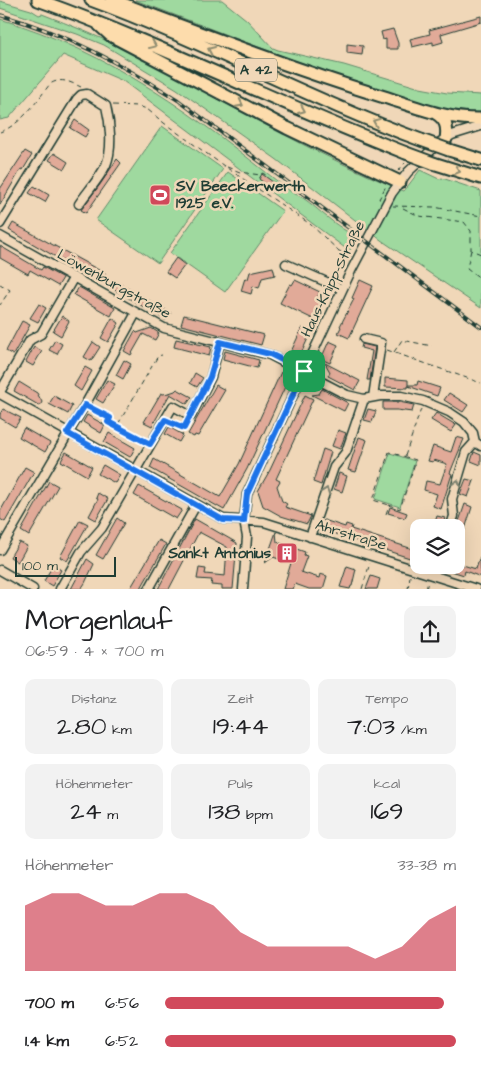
<!DOCTYPE html>
<html lang="de">
<meta charset="utf-8">
<style>
body{margin:0;font-family:"Architects Daughter",sans-serif;background:#f2f2f2;color:#202124;height:100vh;display:flex;flex-direction:column;font-size:19px;white-space:nowrap}
*{box-sizing:border-box;margin:0}
p{font-size:16px;color:#757577}
.icon{flex:none;width:28px;height:28px;fill:none;stroke:currentColor;stroke-width:2;stroke-linecap:round;stroke-linejoin:round}
.map{position:relative;height:589px;overflow:hidden}
.drawer{display:flex;flex-direction:column;background:#fff;flex:1}
.drawer>*{flex:none}
.fabs{position:absolute;left:410px;top:519px;display:grid;gap:10px}
.fabs a{display:grid;place-items:center;width:55px;height:55px;border-radius:10px;background:#fff;box-shadow:0 5px 20px #0002;font-size:25px}
.scale{position:absolute;left:15px;bottom:12px;width:101px;box-sizing:border-box;padding-left:5px;border:2px solid #1f3d34;border-top:0;font-size:14px;line-height:18px;white-space:nowrap;color:#1f3d34;-webkit-text-stroke:4px #f0d7b8;paint-order:stroke}
.pin{position:absolute;display:grid;place-items:center;width:42px;height:42px;color:#fff;margin:-21px;border-radius:10px;box-shadow:0 2px 8px #0006}
.round{display:grid;place-items:center;flex:none;width:52px;height:52px;border-radius:10px;background:#f2f2f2}
.summary{display:flex;align-items:center;justify-content:space-between;height:85px;padding:0 25px}
h1{font-size:28px;font-weight:600;line-height:38px}
.stats{display:grid;grid-template-columns:repeat(3,1fr);gap:8px;height:85px;padding:5px 25px}
.stats div{display:grid;align-content:center;border-radius:10px;background:#f2f2f2;text-align:center}
.stats b{font-size:25px;font-weight:600}
.stats small{font-size:14px;font-weight:400}
.stats p{font-size:14px}
.chart{height:140px;padding:10px 25px}
.chart p{display:flex;justify-content:space-between}
.chart svg{width:100%;height:90px;margin-top:5px;fill:#d1495b;opacity:.7}
ul{padding:0 25px;list-style:none;font-size:16px}
li{display:grid;grid-template-columns:80px 60px 1fr;align-items:center;height:38px}
li i{height:12px;border-radius:6px;background:#d1495b}
.map>svg:first-child{display:block}
.green{fill:#9fd99f;stroke:#5f8b6a}
.building{fill:#e1aa98;stroke:#1f3d34}
.lines{fill:none;stroke-linecap:round;stroke-linejoin:round}
.minor-casing{stroke:#1f3d34;stroke-width:11}
.highway-casing{stroke:#1f3d34;stroke-width:15}
.path{stroke:#1f3d34;stroke-width:1;stroke-dasharray:5 4;stroke-linecap:butt}
.minor{stroke:#f0d7b8;stroke-width:8}
.highway{stroke:#fddcac;stroke-width:11}
.rail-casing{stroke:#1f3d34;stroke-width:4}
.rail{stroke:#f0d7b8;stroke-width:2;stroke-dasharray:5.5;stroke-linecap:butt}
.highway-bridge-casing{stroke:#1f3d34;stroke-width:15;stroke-linecap:butt}
.highway-bridge{stroke:#fddcac;stroke-width:11}
.oneway{stroke:#8e8c70}
.oneway2{stroke:#7d826f}
.route-casing{stroke:#fff;stroke-width:10}
.route{stroke:#1a73e8;stroke-width:6}
.labels{text-anchor:middle;dominant-baseline:central;stroke-width:5;stroke-linejoin:round;paint-order:stroke}
.shield{fill:#f0d7b8;stroke:#5e6b5c;stroke-width:1}
.shield-label{font-size:14px;font-weight:bold;fill:#1f3d34}
.poi-label{font-size:15px;font-weight:bold;fill:#1f3d34;stroke:#f0d7b8;text-anchor:start}
.street-label{font-size:15px;fill:#1f3d34;stroke:#f0d7b8}
</style>
<div class="map">
<svg width="481" height="589" viewBox="0 0 481 589">
<rect width="100%" height="100%" fill="#f0d7b8"/>
<filter id="ink" filterUnits="userSpaceOnUse"><feTurbulence type="fractalNoise" baseFrequency=".02" numOctaves="2"/><feDisplacementMap in="SourceGraphic" scale="10" xChannelSelector="R" yChannelSelector="G"/><feConvolveMatrix kernelMatrix="1 2 1 2 8 2 1 2 1" color-interpolation-filters="sRGB"/></filter>
<g filter="url(#ink)">
<path class="green" d="M135,0H222L247,20L273,48L278,50L344,65L420,88L447,93L481,95V112C444,113 409,99 374,87C293,62 215,30 135,0Z
M0,1L31,10L39,15L42,14C71,25 99,37 127,50C134,54 140,61 148,61C232,107 316,155 404,191L420,170L439,179L442,178L481,191V308L381,240L276,159L177,89L104,45L77,34L0,8Z
M0,19C110,51 199,118 287,189C292,193 298,195 303,198C312,204 319,211 327,217C336,225 348,232 358,239L349,251L123,81L63,55L9,118L0,120Z
M162,126L223,169L158,263L96,220Z
M228,172L283,211L225,292L170,253Z
M390,453L415,461L400,507L375,499Z"/>
<path class="building" d="M481,16V22L441,34L443,42L433,45V42L412,47L410,39L430,34L429,30Z
M393,29L398,43V49H386V39L383,40L381,32Z
M347,44L363,46L362,55L347,53Z
M75,120L89,130L85,137L70,128Z
M25,151L32,155L23,170L21,169L0,205V189Z
M54,153L68,162L64,169L49,160Z
M117,159L121,163L86,213L81,210L101,183Z
M262,174L277,185L273,190L259,179Z
M34,186L49,195L45,202L29,193Z
M13,223L106,274L101,283L9,230Z
M0,246L41,270L43,267L63,278L58,286L30,270L28,274L0,258Z
M176,258L185,265L175,278L166,272Z
M273,267L275,275L262,278L259,288L253,286L251,294L241,291L245,278L248,279L250,272Z
M295,280L320,292L317,298L322,301L313,319L280,303L290,284L292,285Z
M360,280L373,286L349,338L338,333L341,327L340,326L354,299L352,298Z
M117,282L171,313L166,320L113,289Z
M79,287L115,308L111,316L74,295Z
M39,304L46,308L38,322L30,318Z
M184,315L264,335L261,345L181,325Z
M62,316L69,321L61,336L53,331Z
M112,318L119,323L108,342L101,338Z
M22,321L30,325L13,355L6,351Z
M151,328L159,333L155,340L143,334L131,355L124,351L135,331L137,333Z
M302,328L311,332L298,360L289,356Z
M176,339L211,347L209,356L174,347Z
M55,340L62,344L57,354L49,350Z
M329,341L338,345L330,363L321,359Z
M93,342L100,347L91,361L84,357Z
M362,344L375,347L370,380H367L372,351L361,348Z
M34,347L42,351L33,366L26,362Z
M225,351L259,360L257,368L223,359Z
M124,360L131,364L123,379L116,375Z
M325,363L360,381L355,390L328,376L330,372Z
M85,367L92,371L81,391L74,386Z
M281,372L290,376L247,469L224,510L150,468L154,459L220,497L239,464Z
M195,373L203,378L197,387L190,383Z
M385,378L408,380V385H417L418,381L440,388L437,396L408,386V388L385,387Z
M107,380L115,384L103,403L96,399Z
M19,382L37,393L42,402L40,406L14,391Z
M216,385L225,390L198,436L195,435L194,437L188,434Z
M177,389L192,397L187,404L170,394L152,426L144,422L161,393L163,394L169,393L175,391Z
M322,389L348,403L344,411L312,395L319,394Z
M449,393L468,405L463,412L444,400Z
M305,395L313,399L276,479L280,481L277,486L282,501L287,504L285,507L311,516L307,524L281,516L263,506L258,491L270,470Z
M54,396L72,406L68,414L49,404Z
M383,402H399L414,405L412,412L397,410H383Z
M3,409L21,418L15,427L0,418V414Z
M368,409L376,411L372,422L364,420Z
M436,413L456,425L451,432L431,420Z
M87,415L105,425L101,433L83,422Z
M169,427L183,435L179,442L165,434Z
M24,428L50,443L45,452L19,437Z
M338,430L346,433L340,449L332,446Z
M109,433L135,448L130,457L104,442Z
M359,437L367,440L356,472L348,470Z
M456,437L464,439L454,463L450,473L452,474L441,509L433,506L437,494L424,490L426,481L440,484L447,464L434,460L433,462L428,461L433,446L451,452Z
M323,449L331,452L321,485L313,482Z
M66,452L92,467L87,476L61,461Z
M474,452L481,455V465L471,461Z
M103,465L120,475L115,483L98,474Z
M25,467L34,472L5,522L0,519V512Z
M339,473L347,476L342,492L334,489Z
M466,479L474,481L468,497L460,494Z
M49,481L58,486L29,536L21,531Z
M139,486L182,510L176,519L134,495Z
M98,493L108,499L96,520L89,516L98,499L96,498Z
M465,504L472,507L461,542L456,540V530Z
M390,507L407,513L405,518L388,513Z
M437,516L445,518L442,528H433Z
M117,518L124,523L103,559L96,555Z
M195,519L237,543L233,589H222V586L211,585L212,580L197,579L199,568L206,569L205,574L225,576L227,547L199,532L169,589H158Z
M80,520L88,524L67,561L60,557Z
M324,520L345,527L346,524L352,526L351,529L419,551V561L323,530L321,528Z
M276,532L277,542L305,552L304,555L307,556L301,572L319,578L320,574L327,576L323,589H309L295,584L293,589H283L291,563L273,557L265,563Z
M159,540L166,544L141,588L143,589H130Z
M19,542L27,546L18,562L10,557Z
M480,557L481,577L465,571L464,575L442,568V565H456V563L476,569Z
M87,559L94,564L85,583L81,589H71Z
M53,565L61,570L52,586L44,581Z
M347,566L356,569L352,586H351L350,589L340,587Z
M371,576L380,579L377,589H366Z"/>
<g class="lines">
<g class="minor-casing">
<path id="minor" d="M0,224L77,99L81,95L87,94L106,106C110,122 113,149 106,165C100,178 87,192 79,204
M0,236L164,328L270,355L347,395L364,399L380,396H401L423,401L449,412L464,422L473,433L475,442L481,446
M286,264L342,289
M364,339L381,343L373,397
M0,392L30,340L41,334L74,277
M0,394L223,519L264,522L476,589
M450,528L454,516L452,499L466,452L475,442
M310,537L334,467L346,452L364,399
M0,550L85,405L136,313
M0,570L33,589
M434,575L437,565
M60,589L81,552L102,528L173,406L191,416L211,377L220,342
M149,589L196,505
M243,589L247,537L244,521L247,494L351,271L392,193L408,172L440,142L452,135L481,126"/>
</g>
<g class="highway-casing">
<path id="highway" d="M38,0C163,45 282,105 406,153
M91,0C203,41 309,99 421,140
M112,0C200,33 288,67 378,95C411,105 446,120 481,119
M99,25L110,35L287,128L400,182
M435,113C446,119 448,127 446,139
M449,150L481,160
M433,163L481,178"/>
</g>
<path class="path" d="M113,105L138,106L147,109L164,123L224,166L310,224L339,251L342,267L345,268
M0,132C22,124 36,102 50,84C61,77 70,82 81,87
M227,167L240,172L260,175L262,173L266,175
M398,171L405,163
M380,199H379L386,186
M393,206L434,207L481,216
M403,208L419,216L464,222L471,231V250L481,254
M471,250L467,268L481,279
M339,251L351,257
M0,284L10,290L0,305
M387,350L481,383
M394,352L402,340L432,346
M92,409L110,419L108,421L117,426L158,356L162,355
M173,423L184,428L187,423
M118,426L145,442
M405,456L421,409
M386,514L389,505L400,509L416,460L389,452L373,500L389,505
M362,589L370,563
M408,589L410,576
M426,589L428,582"/>
<use href="#minor" class="minor"/>
<use href="#highway" class="highway"/>
<g class="rail-casing">
<path id="rail" d="M0,15C65,33 121,64 178,100L481,327"/>
</g>
<use href="#rail" class="rail"/>
<g class="highway-bridge-casing">
<path id="highway-bridge" d="M421,140L449,150
M406,153L433,163"/>
</g>
<use href="#highway-bridge" class="highway-bridge"/>
</g>
<defs><path id="oneway-chevron" d="M-2-3.5L2.5 0L-2 3.5" fill="none" stroke-width="1.6" stroke-linecap="round" stroke-linejoin="round" transform="scale(1.25)"/></defs>
<g class="oneway">
<use href="#oneway-chevron" transform="translate(153 45) rotate(23)"/>
<use href="#oneway-chevron" transform="translate(211 50) rotate(-156)"/>
<use href="#oneway-chevron" transform="translate(240 104) rotate(27)"/>
<use href="#oneway-chevron" transform="translate(302 110) rotate(23)"/>
<use href="#oneway-chevron" transform="translate(376 122) rotate(-158)"/>
<use href="#oneway-chevron" transform="translate(457 171) rotate(17)"/>
</g>
<g class="oneway2">
<use href="#oneway-chevron" transform="translate(457 483) rotate(-73)"/>
<use href="#oneway-chevron" transform="translate(326 491) rotate(-71)"/>
</g>
</g>
<g class="lines" filter="url(#ink)">
<g class="route-casing">
<path id="route" d="M220,342L270,354L304,371L247,494L244,521L223,520L67,433L85,405L110,418L108,422L150,444L165,420L184,428L210,377Z"/>
</g>
<use href="#route" class="route"/>
</g>
<defs>
<g id="stadium-square" transform="scale(1.125)"><rect x="-9" y="-9" width="18" height="18" rx="4" fill="#d1495b" stroke="#f0d7b8"/><path d="M0-5a6.5 5 0 1 0 0 10a6.5 5 0 1 0 0-10ZM-3.5-1.8h7v3.6h-7Z" fill="#fff"/></g>
<g id="building-square" transform="scale(1.125)"><rect x="-9" y="-9" width="18" height="18" rx="4" fill="#d1495b" stroke="#f0d7b8"/><path d="M-4-6H4V6H1V3H-1V6H-4ZM-2.5-4.3h1.7v1.8h-1.7ZM.8-4.3h1.7v1.8H.8ZM-2.5-1h1.7V.8h-1.7ZM.8-1h1.7V.8H.8Z" fill="#fff"/></g>
</defs>
<g fill-rule="evenodd">
<use href="#stadium-square" x="160" y="195"/>
<use href="#building-square" x="287" y="553"/>
</g>
<g class="labels">
<rect class="shield" x="235" y="58.5" width="42" height="23" rx="4"/>
<g class="shield-label">
<text x="256" y="70">A 42</text>
</g>
<g class="poi-label">
<text x="176" y="186">SV Beeckerwerth<tspan x="176" dy="17">1925 e.V.</tspan></text>
<text x="271" y="553" text-anchor="end">Sankt Antonius</text>
</g>
<g class="street-label">
<text transform="translate(333 279) rotate(-64)">Haus-Knipp-Straße</text>
<text transform="translate(114 284) rotate(29)">Löwenburgstraße</text>
<text transform="translate(351 535) rotate(17)">Ahrstraße</text>
</g>
</g>
</svg>
<div class="fabs">
<a><svg class="icon" aria-label="layers" viewBox="0 0 24 24"><path d="M12 4l9 5-9 5-9-5zM3 14l9 5 9-5"/></svg></a>
</div>
<div class="scale">100 m</div>
<div class="pin" style="left:304px;top:371px;background:#1e9e55"><svg class="icon" aria-label="arrive" viewBox="0 0 24 24"><path d="M6 21V4h12l-3 4 3 4H6"/></svg></div>
</div>
<section class="drawer">
<div class="summary"><div><h1>Morgenlauf</h1><p>06:59 · 4 × 700 m</p></div><a class="round"><svg class="icon" aria-label="share" viewBox="0 0 24 24"><path d="M12 15V3M7 8l5-5 5 5M5 13v7h14v-7"/></svg></a></div>
<div class="stats">
<div><p>Distanz</p><b>2.80<small> km</small></b></div>
<div><p>Zeit</p><b>19:44</b></div>
<div><p>Tempo</p><b>7:03<small> /km</small></b></div>
</div>
<div class="stats">
<div><p>Höhenmeter</p><b>24<small> m</small></b></div>
<div><p>Puls</p><b>138<small> bpm</small></b></div>
<div><p>kcal</p><b>169</b></div>
</div>
<div class="chart"><p><span>Höhenmeter</span>33–38 m</p>
<svg viewBox="0 0 160 44" preserveAspectRatio="none"><path d="M0 44V12L10 6L20 6L30 12L40 12L50 6L60 6L70 12L80 25L90 32L100 32L110 32L120 32L130 38L140 32L150 19L160 12V44z"/></svg>
</div>
<ul>
<li><b>700 m</b>6:56<i style="width:96%"></i></li>
<li><b>1.4 km</b>6:52<i style="width:100%"></i></li>
</ul>
</section>
